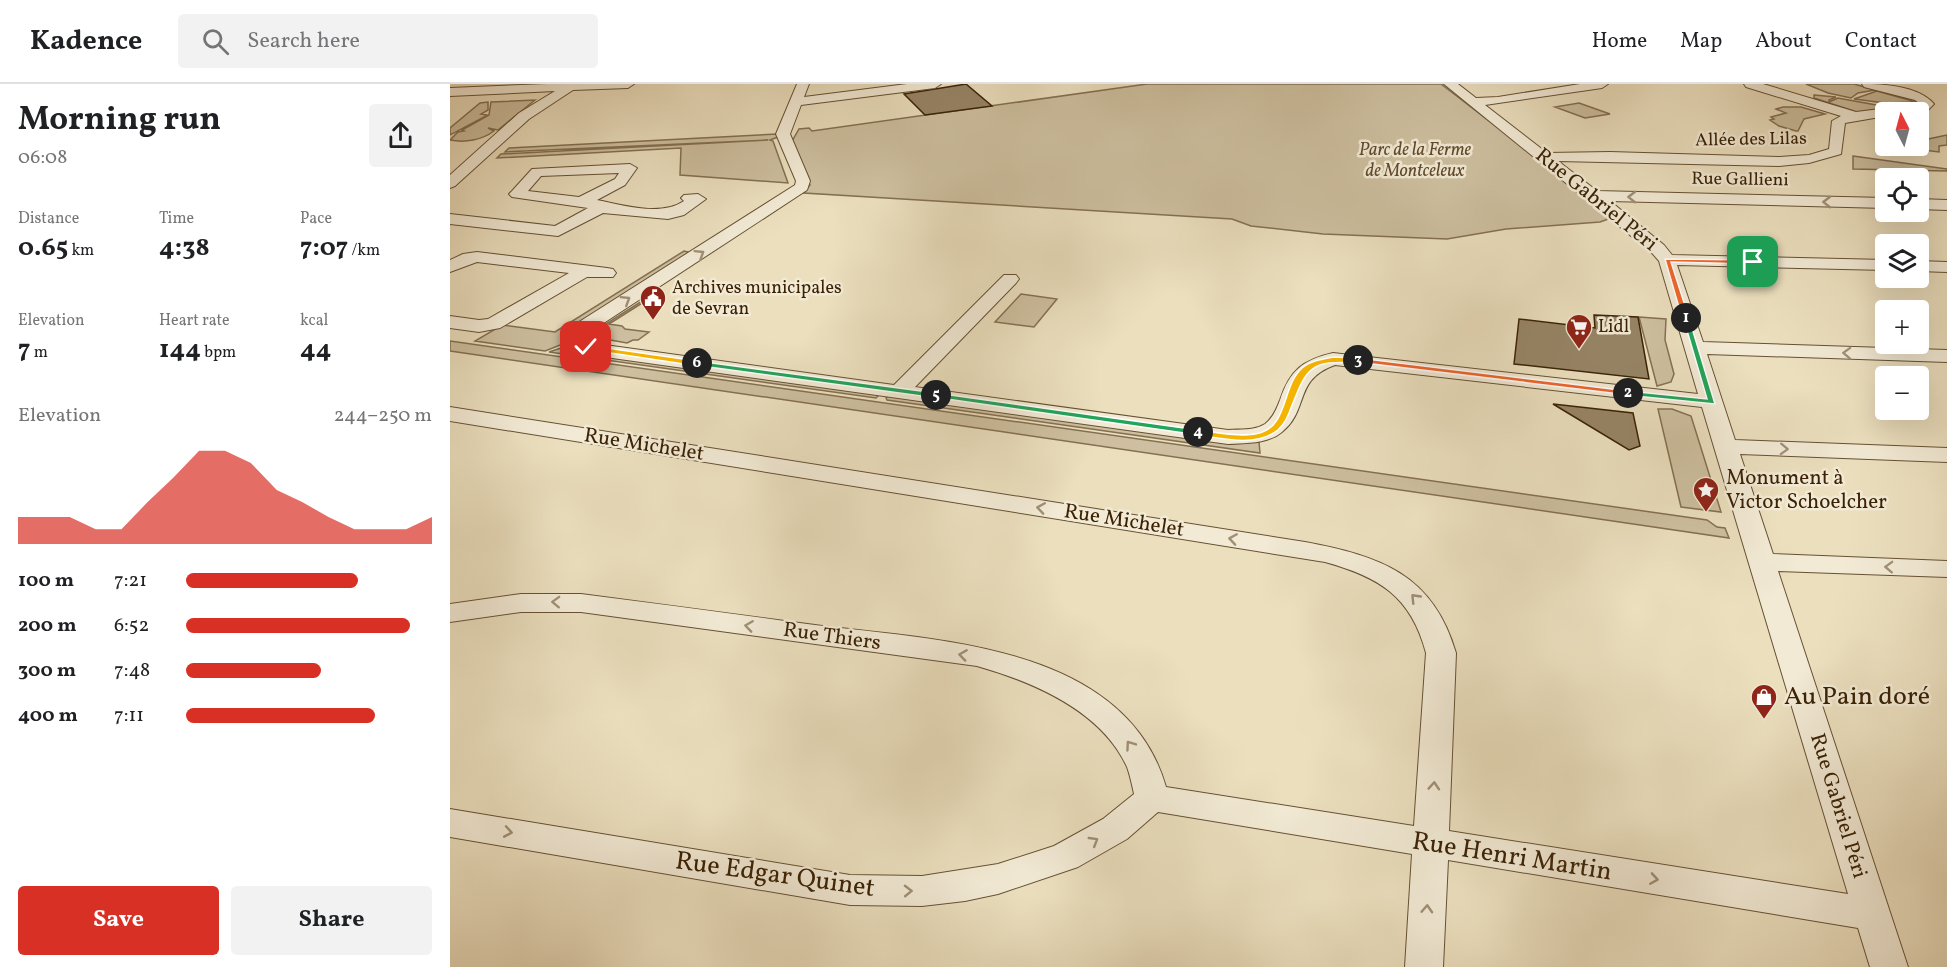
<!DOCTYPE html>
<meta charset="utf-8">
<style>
body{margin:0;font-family:Vollkorn,serif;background:#f2f2f2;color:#202124;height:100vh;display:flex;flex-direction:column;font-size:22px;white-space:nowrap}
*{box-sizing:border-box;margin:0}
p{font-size:20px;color:#757577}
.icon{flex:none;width:33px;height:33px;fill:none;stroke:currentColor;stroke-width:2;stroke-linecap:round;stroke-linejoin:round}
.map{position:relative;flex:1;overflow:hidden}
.drawer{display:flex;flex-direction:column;background:#fff;width:450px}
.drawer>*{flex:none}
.needle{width:39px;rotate:354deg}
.tools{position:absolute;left:1425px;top:18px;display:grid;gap:12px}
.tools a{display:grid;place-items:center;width:54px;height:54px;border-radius:6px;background:#fff;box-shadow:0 6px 24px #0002;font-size:30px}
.pin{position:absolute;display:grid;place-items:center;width:51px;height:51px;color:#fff;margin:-26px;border-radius:12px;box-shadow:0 3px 9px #0006}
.km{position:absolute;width:30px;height:30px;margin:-15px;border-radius:50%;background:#222;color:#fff;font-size:16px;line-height:30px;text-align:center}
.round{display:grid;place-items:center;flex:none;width:63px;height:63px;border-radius:6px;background:#f2f2f2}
.headline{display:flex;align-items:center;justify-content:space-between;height:102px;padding:0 18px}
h1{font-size:33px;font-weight:700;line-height:45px}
.figures{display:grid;grid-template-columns:repeat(3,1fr);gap:9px;height:102px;padding:6px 18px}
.figures div{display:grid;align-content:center}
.figures b{font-size:26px;font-weight:700}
.figures small{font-size:16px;font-weight:400}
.figures p{font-size:16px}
.chart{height:168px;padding:12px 18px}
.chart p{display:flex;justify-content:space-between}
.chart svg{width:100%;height:108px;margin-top:6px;fill:#d93025;opacity:.7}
.action{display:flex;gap:12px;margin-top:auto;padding:12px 18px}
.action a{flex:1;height:69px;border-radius:6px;background:#d93025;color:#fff;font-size:24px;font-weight:700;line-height:69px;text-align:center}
.action a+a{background:#f2f2f2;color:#202124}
ul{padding:0 18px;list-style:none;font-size:20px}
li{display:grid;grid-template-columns:96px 72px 1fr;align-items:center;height:45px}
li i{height:15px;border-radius:8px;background:#d93025}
header{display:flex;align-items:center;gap:36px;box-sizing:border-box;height:84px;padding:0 30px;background:#fff;border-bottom:2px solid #e0e0e0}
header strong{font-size:28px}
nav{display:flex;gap:33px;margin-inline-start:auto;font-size:21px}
.search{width:420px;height:54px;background:#f2f2f2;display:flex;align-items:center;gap:15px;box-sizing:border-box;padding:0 21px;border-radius:6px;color:#757577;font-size:22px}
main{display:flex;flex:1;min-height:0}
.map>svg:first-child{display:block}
.green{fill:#cdbf9f;stroke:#847052;stroke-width:1.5}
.building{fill:#968465;stroke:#3a2205;stroke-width:1.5}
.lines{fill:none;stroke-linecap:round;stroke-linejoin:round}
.minor-casing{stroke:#665133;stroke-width:2}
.minor{fill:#f2ead5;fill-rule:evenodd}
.oneway{stroke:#9f9077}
.split-1{fill:#f0652b;stroke:#fff;stroke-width:1.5}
.split-2{fill:#22a559;stroke:#fff;stroke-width:1.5}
.split-3{fill:#f0652b;stroke:#fff;stroke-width:1.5}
.split-4{fill:#f5b400;stroke:#fff;stroke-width:1.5}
.split-5{fill:#22a559;stroke:#fff;stroke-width:1.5}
.split-6{fill:#22a559;stroke:#fff;stroke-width:1.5}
.split-7{fill:#f5b400;stroke:#fff;stroke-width:1.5}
.labels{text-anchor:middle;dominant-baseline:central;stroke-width:5;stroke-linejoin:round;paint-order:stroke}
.far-street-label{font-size:18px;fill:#3a2205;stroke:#f2ead5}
.far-park-label{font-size:18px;font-style:italic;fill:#5f492c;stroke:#f2ead5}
.far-poi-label{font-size:18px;fill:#3a2205;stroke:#f2ead5;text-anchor:start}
.street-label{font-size:21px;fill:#3a2205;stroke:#f2ead5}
.poi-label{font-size:21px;fill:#3a2205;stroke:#f2ead5;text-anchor:start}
.near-poi-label{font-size:26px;fill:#3a2205;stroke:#f2ead5;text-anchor:start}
.near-street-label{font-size:26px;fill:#3a2205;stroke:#f2ead5}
</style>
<header>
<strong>Kadence</strong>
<div class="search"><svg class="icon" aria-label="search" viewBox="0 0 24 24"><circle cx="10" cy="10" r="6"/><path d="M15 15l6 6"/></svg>Search here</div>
<nav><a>Home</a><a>Map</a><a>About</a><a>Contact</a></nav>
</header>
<main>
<section class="drawer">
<div class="headline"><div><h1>Morning run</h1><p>06:08</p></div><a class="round"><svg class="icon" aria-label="share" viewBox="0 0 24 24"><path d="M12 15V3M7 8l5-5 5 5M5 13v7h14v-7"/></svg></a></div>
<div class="figures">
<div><p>Distance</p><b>0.65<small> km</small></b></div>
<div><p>Time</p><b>4:38</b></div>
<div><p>Pace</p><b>7:07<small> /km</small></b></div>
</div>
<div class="figures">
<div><p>Elevation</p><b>7<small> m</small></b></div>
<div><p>Heart rate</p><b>144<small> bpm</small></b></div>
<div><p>kcal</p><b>44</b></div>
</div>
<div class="chart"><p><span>Elevation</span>244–250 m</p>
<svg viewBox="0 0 160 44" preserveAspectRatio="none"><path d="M0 44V33L10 33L20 33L30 38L40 38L50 27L60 17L70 6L80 6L90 11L100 22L110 27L120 33L130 38L140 38L150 38L160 33V44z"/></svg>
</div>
<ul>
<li><b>100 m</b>7:21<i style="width:70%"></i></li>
<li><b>200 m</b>6:52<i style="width:91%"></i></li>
<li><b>300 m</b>7:48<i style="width:55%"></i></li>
<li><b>400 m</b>7:11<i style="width:77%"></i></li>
</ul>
<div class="action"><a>Save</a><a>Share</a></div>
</section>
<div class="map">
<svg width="1497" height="883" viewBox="0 0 1497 883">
<rect width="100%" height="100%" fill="#ebdfbe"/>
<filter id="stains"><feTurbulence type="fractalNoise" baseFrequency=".00333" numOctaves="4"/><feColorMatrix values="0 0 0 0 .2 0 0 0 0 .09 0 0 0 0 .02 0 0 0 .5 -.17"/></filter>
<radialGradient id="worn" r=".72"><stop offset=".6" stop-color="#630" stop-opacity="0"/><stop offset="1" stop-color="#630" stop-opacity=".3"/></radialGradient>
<path class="green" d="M697,0H991L1164,133L1150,138L1056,145L997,155L873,150L801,142L782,135L354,109L360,101L341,59L349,45L359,44L362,47Z
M1356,0H1404L1425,6L1408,9L1401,14L1378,9Z
M1427,7L1466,18L1435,19L1404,15Z
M1364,11L1386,13L1379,16V18L1388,14L1437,23L1427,29H1402L1404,27L1364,14Z
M85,16L48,46L38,44L44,47C32,56 15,59 0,56L8,48L14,47L12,46L39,31L41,18Z
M38,18V26L31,30L37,31L36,32L0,51V44L30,19Z
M1129,19L1160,30L1135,34L1105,23Z
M1333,23H1351L1375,30L1354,35L1348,47H1346L1329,42L1320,36L1324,35L1321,33L1336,29L1326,25Z
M327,50L328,53L320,56L323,57L338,99L230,91L231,64L47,74L51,70L318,56L55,68L59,64Z
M1497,51V61L1489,62V68L1457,64V62H1468L1469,57Z
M1403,72L1497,85V87L1403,85Z
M234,167L242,169L119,251L118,258L95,267L25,257L52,241L105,248Z
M206,208L208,209L159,240L172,242L175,245L199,248L188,256H183L177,259L149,254L147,249L151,243Z
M571,210L607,215L584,243L545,238Z
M1189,233L1216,235L1215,256L1224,290L1221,298L1207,302Z
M0,257L1257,436L1267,443L1275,444L1279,454L0,267Z
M120,261L128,265L430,310L426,314L99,268Z
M440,311L780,359L809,358L810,369L437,316L436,314Z
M1208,325H1222L1241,332L1271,428L1231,423Z"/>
<path class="building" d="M516,0L542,22L475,31L454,10Z
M1144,231L1188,233L1199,295L1064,280L1069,235L1145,244Z
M1103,320L1183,329L1190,362L1179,366Z"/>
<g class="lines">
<g class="minor-casing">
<path id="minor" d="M97,0H184L178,4L123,6L79,35L5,102L0,104V91L69,29L105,7L0,12V4Z
M347,0H359L354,13L457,0H491L485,4L351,21L340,50L360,97L357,106L143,246L137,251L138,255L155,261L444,301L554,191H566L569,195L566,199L465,303L778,346C790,345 804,347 815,340C823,334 827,324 830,316C840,286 853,276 883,269L1248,310L1209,177L1202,169L994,0H1008L1026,14L1048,13L1130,0H1158L1152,4L1035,21L1097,69L1160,68L1329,73L1359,71L1379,65L1382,37L1391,32L1296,3L1294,0H1313L1406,28L1470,20L1465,16L1414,3L1412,0C1434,0 1469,2 1484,20L1478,26L1436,28V32L1395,39L1391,70L1359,79L1329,82L1108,77L1147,107L1436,114V124L1160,117L1214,161L1222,171L1436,176V186L1227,181L1253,258L1497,266V278L1257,270L1285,356L1497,364V378L1290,370L1323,470L1497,477V493L1328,487L1458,883H1420L1408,844L998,776L993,883H955L962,770L708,728L677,755L628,783L548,810L515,817L472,822L400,821L0,753V725L400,791L472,792L548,780L604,762L653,735L684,710C682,701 680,691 677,683C651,626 583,598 527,582L131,528H71L0,538V520L71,510H131C209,520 287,530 365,541C485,556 675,560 716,703L964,742L976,569C961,512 929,493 875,478L0,337V323L855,458C930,472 983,490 1006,569L999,747L1398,810L1252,323L885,281C843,296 860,325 832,348C818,360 795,359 778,360L155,273C139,270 120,269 117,250L129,238L345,101L346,97L326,50Z
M180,80L187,84L175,101L147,116C173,121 210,133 234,117L231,114L234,111L248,110L256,115L234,131L218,135L153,129L108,152L0,140V130L105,142L138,124L62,113L59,110L62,107L82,85ZM169,89L165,95L129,113L78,107L91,92Z
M1468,115L1497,116V126L1468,125Z
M27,168L157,184L163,185L166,189L163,193H137L50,244L29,248L0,244V232L29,236L38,235L119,189L27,178L0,188V176L13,170Z
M1468,177L1497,178V188L1468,187Z"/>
</g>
<use href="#minor" class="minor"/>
</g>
<defs><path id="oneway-chevron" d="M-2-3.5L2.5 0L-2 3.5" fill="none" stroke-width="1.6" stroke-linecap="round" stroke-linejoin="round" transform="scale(1.5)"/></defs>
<g class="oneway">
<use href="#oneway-chevron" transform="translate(1182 113) rotate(-179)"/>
<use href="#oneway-chevron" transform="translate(1377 118) rotate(-179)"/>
<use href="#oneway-chevron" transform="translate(250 170) rotate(-32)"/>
<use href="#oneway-chevron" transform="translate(176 216) rotate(-32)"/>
<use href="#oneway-chevron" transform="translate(1397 269) rotate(-178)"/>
<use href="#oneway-chevron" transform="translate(1334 365) rotate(2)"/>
<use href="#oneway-chevron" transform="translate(591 424) rotate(-171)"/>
<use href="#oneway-chevron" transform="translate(783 455) rotate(-171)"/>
<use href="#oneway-chevron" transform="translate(1439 483) rotate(-178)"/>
<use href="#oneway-chevron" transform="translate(965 514) rotate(-134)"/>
<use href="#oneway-chevron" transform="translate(106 518) rotate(-178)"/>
<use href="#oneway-chevron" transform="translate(299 542) rotate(-172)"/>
<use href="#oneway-chevron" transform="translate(513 571) rotate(-172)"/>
<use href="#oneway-chevron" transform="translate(680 661) rotate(-125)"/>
<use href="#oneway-chevron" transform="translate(984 702) rotate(-86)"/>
<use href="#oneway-chevron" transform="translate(58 748) rotate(10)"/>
<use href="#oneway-chevron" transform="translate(644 757) rotate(-31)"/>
<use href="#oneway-chevron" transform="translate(1204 795) rotate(9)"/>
<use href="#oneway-chevron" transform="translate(458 807) rotate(-1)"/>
<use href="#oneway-chevron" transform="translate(977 825) rotate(-87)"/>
</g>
<path class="split-1" d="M1215,175L1303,176L1307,178L1303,180L1221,178L1239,234L1236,237L1232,234Z"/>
<path class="split-2" d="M1233,233L1239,234L1265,320L1175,311L1174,309L1178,307L1257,315Z"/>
<path class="split-3" d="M908,274L1178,307L1182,309L1178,311L906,278V275Z"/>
<path class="split-4" d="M883,273L908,274L912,276L908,279C857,276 857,284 839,329C836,337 830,346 822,350C801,362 771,354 748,351L744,348L748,346C766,348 786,353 805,350C839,345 831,303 852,284C860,277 872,275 883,273Z"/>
<path class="split-5" d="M486,309L748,346L752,348L748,351L483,313L482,311Z"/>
<path class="split-6" d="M247,277L486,309L490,311L486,314L244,281L243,279Z"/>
<path class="split-7" d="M136,261L247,277L251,279L247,282L134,265V262Z"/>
<defs>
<g id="civic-pin" transform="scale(1.35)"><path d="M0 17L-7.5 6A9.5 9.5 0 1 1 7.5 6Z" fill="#8f2418" stroke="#f2ead5"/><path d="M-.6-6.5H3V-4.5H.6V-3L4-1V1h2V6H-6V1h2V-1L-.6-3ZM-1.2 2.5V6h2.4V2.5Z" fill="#fff"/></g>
<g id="supermarket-pin" transform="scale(1.35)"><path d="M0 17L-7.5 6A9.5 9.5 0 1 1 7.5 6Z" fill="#8f2418" stroke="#f2ead5"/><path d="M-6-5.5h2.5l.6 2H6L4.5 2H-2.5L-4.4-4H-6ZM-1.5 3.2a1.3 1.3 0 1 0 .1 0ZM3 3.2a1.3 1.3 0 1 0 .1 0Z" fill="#fff"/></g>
<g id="sight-pin" transform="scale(1.35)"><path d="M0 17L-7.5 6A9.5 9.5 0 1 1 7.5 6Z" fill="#8f2418" stroke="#f2ead5"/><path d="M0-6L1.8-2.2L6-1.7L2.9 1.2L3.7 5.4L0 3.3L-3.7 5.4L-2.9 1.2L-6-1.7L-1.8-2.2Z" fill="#fff"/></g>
<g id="shop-pin" transform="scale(1.35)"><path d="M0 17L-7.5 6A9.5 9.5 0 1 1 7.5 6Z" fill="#8f2418" stroke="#f2ead5"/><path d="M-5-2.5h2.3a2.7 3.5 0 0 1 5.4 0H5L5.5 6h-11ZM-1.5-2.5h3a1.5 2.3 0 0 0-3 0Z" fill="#fff"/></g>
</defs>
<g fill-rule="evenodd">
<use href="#civic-pin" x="203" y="214"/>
<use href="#supermarket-pin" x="1129" y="243"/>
<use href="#sight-pin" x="1256" y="406"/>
<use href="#shop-pin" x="1314" y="613"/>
</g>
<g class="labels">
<g class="far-street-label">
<text transform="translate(1301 56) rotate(-1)">Allée des Lilas</text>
<text transform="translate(1290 96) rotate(1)">Rue Gallieni</text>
</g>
<g class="far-park-label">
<text x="965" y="66">Parc de la Ferme<tspan x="965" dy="21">de Montceleux</tspan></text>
</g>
<g class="far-poi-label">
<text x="222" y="204">Archives municipales<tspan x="222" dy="21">de Sevran</tspan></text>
<text x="1148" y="243">Lidl</text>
</g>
<g class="street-label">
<text transform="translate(1146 116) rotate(39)">Rue Gabriel Péri</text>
<text transform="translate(194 361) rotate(9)">Rue Michelet</text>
<text transform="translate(674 437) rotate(9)">Rue Michelet</text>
<text transform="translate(382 553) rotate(8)">Rue Thiers</text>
<text transform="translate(1388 722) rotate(73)">Rue Gabriel Péri</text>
</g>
<g class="poi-label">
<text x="1276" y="394">Monument à<tspan x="1276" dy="24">Victor Schoelcher</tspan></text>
</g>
<g class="near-poi-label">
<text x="1334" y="613">Au Pain doré</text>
</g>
<g class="near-street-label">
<text transform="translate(1062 773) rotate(9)">Rue Henri Martin</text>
<text transform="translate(325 791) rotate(8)">Rue Edgar Quinet</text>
</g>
</g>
<rect width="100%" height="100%" filter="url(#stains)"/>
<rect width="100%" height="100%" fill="url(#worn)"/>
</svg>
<div class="tools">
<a><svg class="needle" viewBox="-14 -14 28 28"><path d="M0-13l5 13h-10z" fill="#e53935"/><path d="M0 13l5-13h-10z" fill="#757577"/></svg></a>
<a><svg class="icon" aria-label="locate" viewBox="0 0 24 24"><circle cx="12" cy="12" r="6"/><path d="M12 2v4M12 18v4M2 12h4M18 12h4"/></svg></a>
<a><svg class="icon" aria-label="layers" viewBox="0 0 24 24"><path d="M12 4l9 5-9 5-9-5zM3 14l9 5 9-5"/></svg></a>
<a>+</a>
<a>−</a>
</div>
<div class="pin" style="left:1303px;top:178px;background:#1e9e55"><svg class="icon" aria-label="arrive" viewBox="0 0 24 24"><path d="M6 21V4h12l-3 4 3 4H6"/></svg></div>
<div class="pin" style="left:136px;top:263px;background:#d93025"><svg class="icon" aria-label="check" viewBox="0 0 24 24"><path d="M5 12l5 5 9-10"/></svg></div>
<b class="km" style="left:1236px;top:234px">1</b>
<b class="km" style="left:1178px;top:309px">2</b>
<b class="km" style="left:908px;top:276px">3</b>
<b class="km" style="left:748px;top:348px">4</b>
<b class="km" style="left:486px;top:311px">5</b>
<b class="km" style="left:247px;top:279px">6</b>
</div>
</main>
